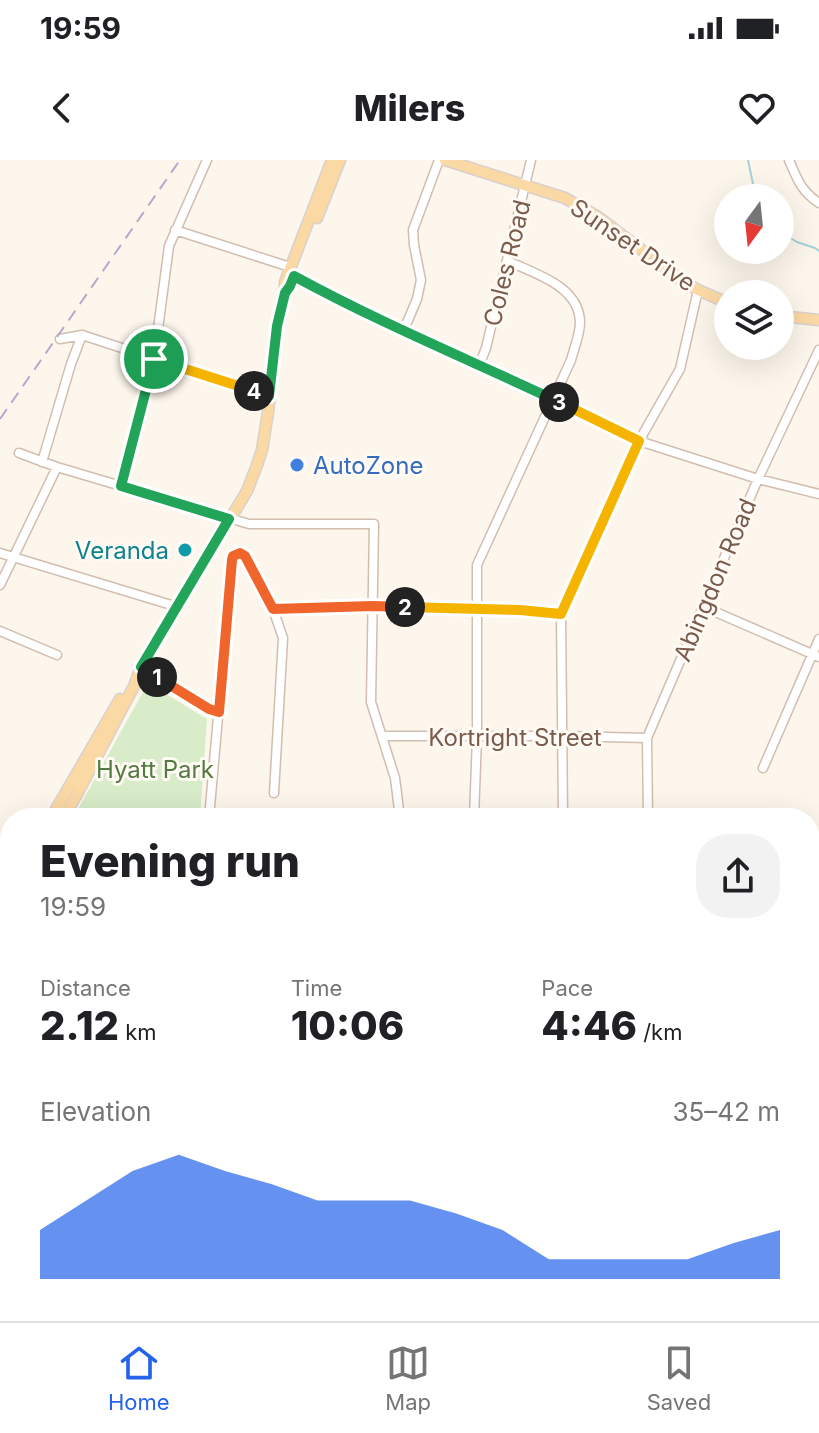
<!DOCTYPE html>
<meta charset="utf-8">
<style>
body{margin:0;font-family:Inter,sans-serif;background:#f2f2f2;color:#202124;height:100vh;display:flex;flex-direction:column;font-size:30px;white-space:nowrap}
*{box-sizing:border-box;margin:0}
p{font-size:26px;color:#757577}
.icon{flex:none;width:44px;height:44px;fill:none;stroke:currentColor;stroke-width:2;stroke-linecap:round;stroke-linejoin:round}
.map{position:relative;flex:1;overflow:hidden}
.side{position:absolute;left:0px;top:648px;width:820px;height:514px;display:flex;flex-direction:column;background:#fff;border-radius:32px 32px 0 0;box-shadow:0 8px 32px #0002}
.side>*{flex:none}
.needle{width:52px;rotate:195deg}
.controls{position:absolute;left:714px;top:24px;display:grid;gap:16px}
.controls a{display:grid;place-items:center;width:80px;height:80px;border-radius:50%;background:#fff;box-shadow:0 8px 32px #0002;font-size:40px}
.pin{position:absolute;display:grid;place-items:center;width:68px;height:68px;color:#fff;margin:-34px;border:4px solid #fff;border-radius:50%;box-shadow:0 2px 8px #0007}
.km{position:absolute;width:40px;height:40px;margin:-20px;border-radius:50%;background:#222;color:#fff;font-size:22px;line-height:40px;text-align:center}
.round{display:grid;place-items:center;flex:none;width:84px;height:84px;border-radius:32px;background:#f2f2f2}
.headline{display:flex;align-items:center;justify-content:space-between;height:136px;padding:0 40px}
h1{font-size:44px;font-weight:800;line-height:60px}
.figures{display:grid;grid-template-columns:repeat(3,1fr);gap:12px;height:136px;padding:8px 40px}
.figures div{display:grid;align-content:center}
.figures b{font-size:40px;font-weight:800}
.figures small{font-size:22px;font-weight:400}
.figures p{font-size:22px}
.chart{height:224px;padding:16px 40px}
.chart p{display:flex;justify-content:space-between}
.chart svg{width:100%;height:144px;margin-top:8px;fill:#2563eb;opacity:.7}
.status{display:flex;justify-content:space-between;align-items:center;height:56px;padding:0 40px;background:#fff;direction:ltr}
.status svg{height:22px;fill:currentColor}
header{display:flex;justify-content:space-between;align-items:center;height:104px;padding:0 40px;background:#fff;font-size:36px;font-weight:800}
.tab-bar{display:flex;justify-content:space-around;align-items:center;height:112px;border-top:2px solid #e0e0e0;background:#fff;font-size:22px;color:#757577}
.tab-bar a{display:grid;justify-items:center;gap:4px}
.tab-bar .current{color:#2563eb}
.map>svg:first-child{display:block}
.green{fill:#d8ecc9}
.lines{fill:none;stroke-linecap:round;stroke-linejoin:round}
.stream{stroke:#a5d3da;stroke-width:2}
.minor-casing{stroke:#d1beb0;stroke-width:11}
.major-casing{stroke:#dad1cd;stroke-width:13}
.minor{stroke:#fff;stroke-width:8}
.major{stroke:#fbd9a5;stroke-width:10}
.rail{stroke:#b9a8c9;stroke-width:2;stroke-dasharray:12 8;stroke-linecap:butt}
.split-1-casing{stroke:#fff;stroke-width:16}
.split-2-casing{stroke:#fff;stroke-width:16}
.split-3-casing{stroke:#fff;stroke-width:16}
.split-4-casing{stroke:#fff;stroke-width:16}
.split-5-casing{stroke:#fff;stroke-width:16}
.split-1{stroke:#22a559;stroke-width:10}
.split-2{stroke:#f0652b;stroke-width:10}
.split-3{stroke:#f5b400;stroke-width:10}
.split-4{stroke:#22a559;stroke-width:10}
.split-5{stroke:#f5b400;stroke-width:10}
.shop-dot{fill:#3f7fe0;stroke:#fffaf3;stroke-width:3}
.culture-dot{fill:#0f9aa8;stroke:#fffaf3;stroke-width:3}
.labels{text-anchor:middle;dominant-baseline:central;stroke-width:6;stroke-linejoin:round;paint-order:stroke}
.street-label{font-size:24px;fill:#7a5c4d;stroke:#fffaf3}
.shop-label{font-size:24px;fill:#366cbe;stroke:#fffaf3;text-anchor:start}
.culture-label{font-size:24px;fill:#0d838f;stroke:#fffaf3;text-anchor:end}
.park-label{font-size:24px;fill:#537a41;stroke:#fffaf3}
</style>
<div class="status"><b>19:59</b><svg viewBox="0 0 49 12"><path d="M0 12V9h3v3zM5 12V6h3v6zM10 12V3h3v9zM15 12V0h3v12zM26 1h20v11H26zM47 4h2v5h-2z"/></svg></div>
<header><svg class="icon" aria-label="back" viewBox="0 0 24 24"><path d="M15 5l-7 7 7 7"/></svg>Milers<svg class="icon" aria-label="heart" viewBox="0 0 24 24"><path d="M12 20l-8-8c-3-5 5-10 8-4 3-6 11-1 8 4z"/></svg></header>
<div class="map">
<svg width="819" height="1161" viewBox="0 0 819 1161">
<rect width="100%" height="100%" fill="#fdf6ec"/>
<path class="green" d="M148,523L207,559L200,658H73Z"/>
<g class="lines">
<path class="stream" d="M748,0L756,38
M780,72L797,82L815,88L819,91"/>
<g class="minor-casing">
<path id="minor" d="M789,0C797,19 801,31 819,43
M175,70L290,107
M294,116L403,172L639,281L758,319L819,334
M403,172L417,139L421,120L414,85L413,70L439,0
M60,179L82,175L269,236
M479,206L486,188L531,0
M19,293L57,307L249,364H374L371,542L395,618L400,658
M42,302L71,204L82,175
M121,326L154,199L169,86L207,0
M0,393L178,447
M0,425L57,307
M704,447L819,497
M273,449L373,446L520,450L561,454
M0,471L57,495
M141,507L209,549L219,552
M383,576H563L647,578
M763,608L819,479
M209,658L232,400L233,396L240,393L245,396L273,449L283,478L274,633
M474,658L477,577V405L571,200C574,189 580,174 580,163C580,126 535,114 508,101
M563,658L561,454L639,281L680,209L698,130
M648,658L647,578L758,319L819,190
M810,706L819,707
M810,797H819
M810,883L819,884
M810,973H819
M0,1022L10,841
M810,1090L819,1092
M0,1145H10
M588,1152L629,1161
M779,1152L818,1161
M299,1161L300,1152
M444,1161L446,1152
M746,1161L748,1152"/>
</g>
<g class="major-casing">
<path id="major" d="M445,0L565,38L598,57L683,121L698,130L728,143
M317,58L340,0
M780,156L819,160
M51,658L120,539
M63,658L76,636L134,526L141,507L247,331L257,305L262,290L268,252L277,166L285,133V122L332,0
M0,742L10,726
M0,757L10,742
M107,1161L109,1152"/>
</g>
<use href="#minor" class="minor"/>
<use href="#major" class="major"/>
<path class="rail" d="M0,259L180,0"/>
</g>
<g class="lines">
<g class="split-1-casing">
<path id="split-1" d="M154,199L121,326L229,359L141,507L157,517"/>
</g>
<g class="split-2-casing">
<path id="split-2" d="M157,517L209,549L219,552L232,400L233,396L240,393L245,396L273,449L373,446L405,447"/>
</g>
<g class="split-3-casing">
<path id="split-3" d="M405,447L520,450L561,454L639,281L559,242"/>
</g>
<g class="split-4-casing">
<path id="split-4" d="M254,231L269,236L277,166L285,133L290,126L294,116C380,163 470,200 559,242"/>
</g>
<g class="split-5-casing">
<path id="split-5" d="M154,199L254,231"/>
</g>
<use href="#split-1" class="split-1"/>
<use href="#split-2" class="split-2"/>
<use href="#split-3" class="split-3"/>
<use href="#split-4" class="split-4"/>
<use href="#split-5" class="split-5"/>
</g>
<circle class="shop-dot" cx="297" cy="305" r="8"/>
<circle class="culture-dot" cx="185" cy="390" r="8"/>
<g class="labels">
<g class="street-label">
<text transform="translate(633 85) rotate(34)">Sunset Drive</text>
<text transform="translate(507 103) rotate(-76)">Coles Road</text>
<text transform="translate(715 420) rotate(-67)">Abingdon Road</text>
<text x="515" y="577">Kortright Street</text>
</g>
<g class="shop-label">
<text x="313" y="305">AutoZone</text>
</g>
<g class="culture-label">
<text x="169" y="390">Veranda</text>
</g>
<g class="park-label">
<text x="155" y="609">Hyatt Park</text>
</g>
</g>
</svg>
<div class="controls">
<a><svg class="needle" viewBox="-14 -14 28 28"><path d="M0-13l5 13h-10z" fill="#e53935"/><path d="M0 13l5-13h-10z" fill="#757577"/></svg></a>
<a><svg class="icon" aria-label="layers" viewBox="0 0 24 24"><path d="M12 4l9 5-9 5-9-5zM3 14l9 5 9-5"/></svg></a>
</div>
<div class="pin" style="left:154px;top:199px;background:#1e9e55"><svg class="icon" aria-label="arrive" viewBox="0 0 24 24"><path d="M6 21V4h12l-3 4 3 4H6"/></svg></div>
<b class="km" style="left:157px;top:517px">1</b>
<b class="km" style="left:405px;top:447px">2</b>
<b class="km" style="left:559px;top:242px">3</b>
<b class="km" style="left:254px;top:231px">4</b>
<section class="side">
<div class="headline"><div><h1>Evening run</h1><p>19:59</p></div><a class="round"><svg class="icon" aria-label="share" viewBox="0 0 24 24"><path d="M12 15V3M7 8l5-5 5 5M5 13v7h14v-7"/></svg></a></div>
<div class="figures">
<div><p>Distance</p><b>2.12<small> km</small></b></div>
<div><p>Time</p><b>10:06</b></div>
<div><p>Pace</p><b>4:46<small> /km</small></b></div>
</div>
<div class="chart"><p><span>Elevation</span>35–42 m</p>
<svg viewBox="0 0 160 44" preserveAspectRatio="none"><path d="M0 44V29L10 20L20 11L30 6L40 11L50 15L60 20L70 20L80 20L90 24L100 29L110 38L120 38L130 38L140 38L150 33L160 29V44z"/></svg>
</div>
</section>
</div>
<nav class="tab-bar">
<a class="current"><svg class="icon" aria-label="home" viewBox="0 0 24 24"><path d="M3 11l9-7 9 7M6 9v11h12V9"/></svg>Home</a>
<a><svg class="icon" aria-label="map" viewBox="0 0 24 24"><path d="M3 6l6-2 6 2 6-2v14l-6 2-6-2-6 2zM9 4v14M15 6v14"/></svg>Map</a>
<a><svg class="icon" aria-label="saved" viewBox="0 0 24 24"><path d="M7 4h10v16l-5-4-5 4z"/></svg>Saved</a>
</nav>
